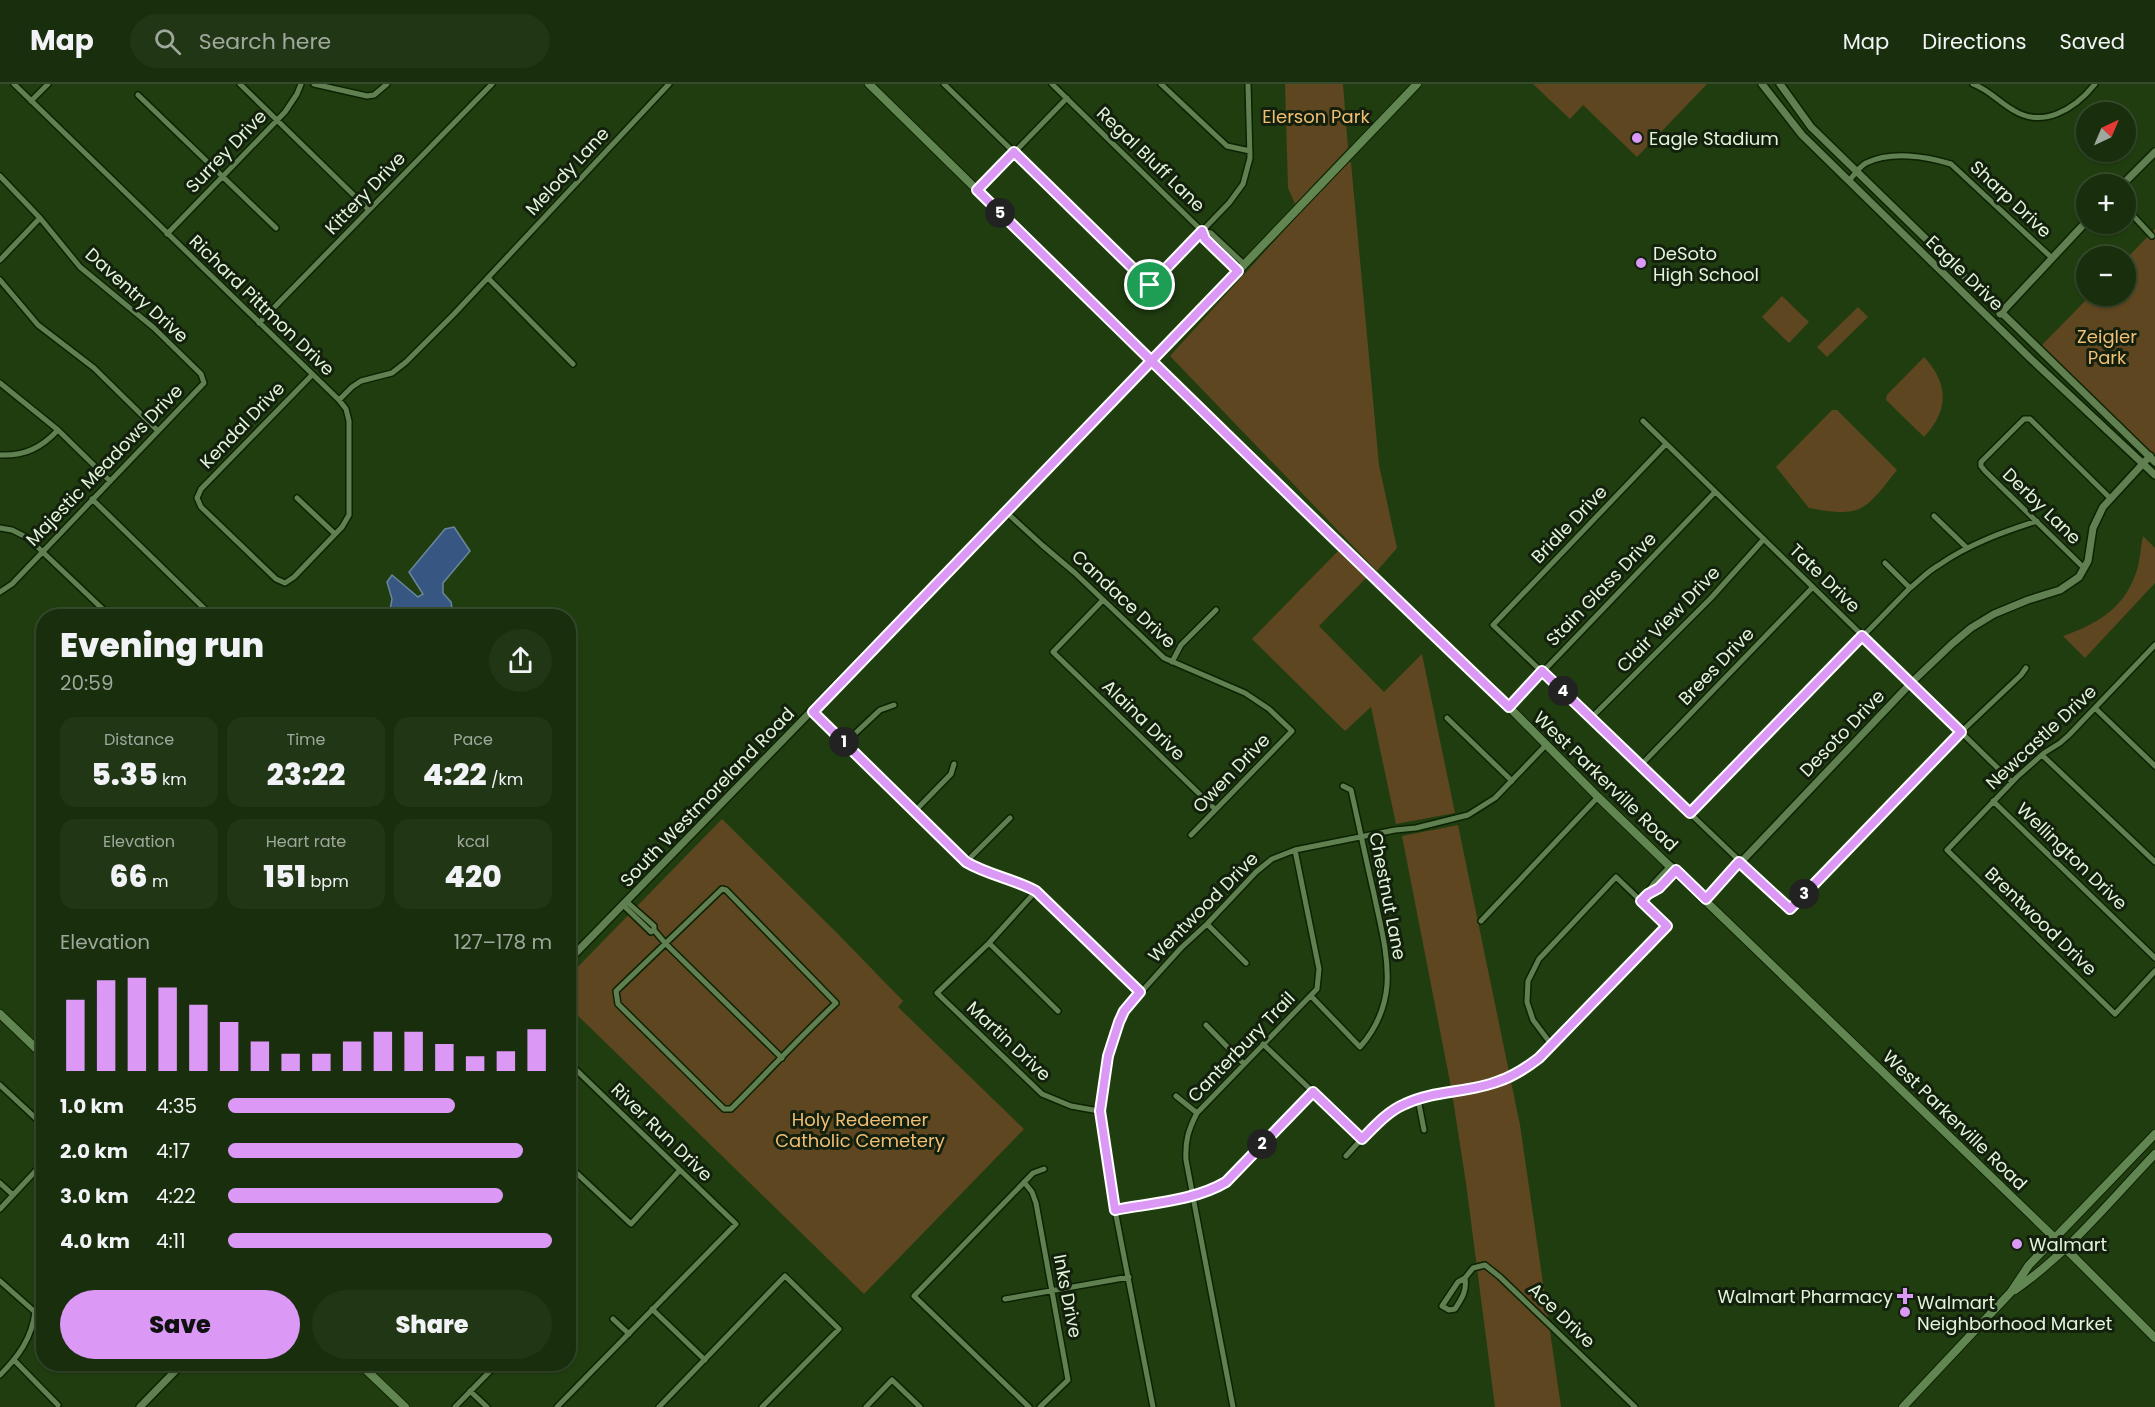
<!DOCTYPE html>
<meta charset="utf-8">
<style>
body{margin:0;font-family:Poppins,sans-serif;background:#213615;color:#f1f3f6;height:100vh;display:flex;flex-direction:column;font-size:22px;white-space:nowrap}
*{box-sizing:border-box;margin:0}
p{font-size:20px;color:#9fa89d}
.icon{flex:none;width:33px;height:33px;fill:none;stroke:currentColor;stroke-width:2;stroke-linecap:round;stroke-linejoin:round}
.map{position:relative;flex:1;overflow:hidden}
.panel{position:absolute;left:36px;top:525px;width:540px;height:762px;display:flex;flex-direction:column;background:#182e0c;border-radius:24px;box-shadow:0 2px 4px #0004,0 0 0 2px #364a2d}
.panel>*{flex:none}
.needle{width:39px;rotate:44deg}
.tools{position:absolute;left:2076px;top:18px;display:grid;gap:12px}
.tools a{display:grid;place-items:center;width:60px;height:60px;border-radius:50%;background:#182e0c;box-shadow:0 2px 4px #0004,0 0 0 2px #364a2d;font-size:30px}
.pin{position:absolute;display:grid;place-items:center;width:51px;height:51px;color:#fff;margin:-26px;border:3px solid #fff;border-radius:50%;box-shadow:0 2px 6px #0007}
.km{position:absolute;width:30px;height:30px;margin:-15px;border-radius:50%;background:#222;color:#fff;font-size:16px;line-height:30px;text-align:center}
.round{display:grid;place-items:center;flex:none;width:63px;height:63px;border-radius:32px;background:#213615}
.head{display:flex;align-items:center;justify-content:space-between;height:102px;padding:0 24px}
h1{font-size:33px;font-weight:800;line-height:45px}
.figures{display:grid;grid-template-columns:repeat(3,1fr);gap:9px;height:102px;padding:6px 24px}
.figures div{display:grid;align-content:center;border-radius:15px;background:#213615;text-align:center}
.figures b{font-size:30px;font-weight:800}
.figures small{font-size:16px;font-weight:400}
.figures p{font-size:16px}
.chart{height:168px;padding:12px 24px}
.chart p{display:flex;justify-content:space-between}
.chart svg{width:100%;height:108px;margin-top:6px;stroke:#db99f5;stroke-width:6}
.cta{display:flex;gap:12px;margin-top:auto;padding:12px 24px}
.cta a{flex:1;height:69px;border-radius:36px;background:#db99f5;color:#111;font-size:24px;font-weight:800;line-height:69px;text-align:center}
.cta a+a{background:#213615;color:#f1f3f6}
ul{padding:0 24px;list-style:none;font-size:20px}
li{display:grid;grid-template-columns:96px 72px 1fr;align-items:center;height:45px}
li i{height:15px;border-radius:8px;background:#db99f5}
header{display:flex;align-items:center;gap:36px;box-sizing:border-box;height:84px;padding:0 30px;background:#182e0c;border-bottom:2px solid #364a2d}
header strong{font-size:28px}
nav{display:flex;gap:33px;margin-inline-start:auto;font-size:21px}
.search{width:420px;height:54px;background:#213615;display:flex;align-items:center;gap:15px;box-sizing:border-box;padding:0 21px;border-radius:33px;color:#9fa89d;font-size:22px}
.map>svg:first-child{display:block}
.green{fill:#5e4620}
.water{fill:#375782;stroke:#6a869c;stroke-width:1.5}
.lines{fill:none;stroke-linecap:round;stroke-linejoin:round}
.minor-casing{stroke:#0c2202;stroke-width:8}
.tertiary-casing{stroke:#0c2202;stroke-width:10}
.secondary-casing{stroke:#0c2202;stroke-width:10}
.minor{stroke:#608051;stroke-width:5}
.tertiary{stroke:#608051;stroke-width:7}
.secondary{stroke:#628651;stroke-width:8}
.route-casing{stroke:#fff;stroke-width:12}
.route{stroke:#db99f5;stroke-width:8}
.poi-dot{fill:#db99f5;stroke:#13200d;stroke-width:2}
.labels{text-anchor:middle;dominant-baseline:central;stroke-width:6;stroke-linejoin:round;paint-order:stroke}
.park-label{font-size:18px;fill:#f1be73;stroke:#13200d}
.poi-label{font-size:18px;fill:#e2f4da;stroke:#13200d;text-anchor:start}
.street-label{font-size:18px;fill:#e2f4da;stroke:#13200d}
</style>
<header>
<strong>Map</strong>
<div class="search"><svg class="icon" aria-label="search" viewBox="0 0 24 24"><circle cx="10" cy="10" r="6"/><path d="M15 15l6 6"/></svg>Search here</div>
<nav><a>Map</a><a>Directions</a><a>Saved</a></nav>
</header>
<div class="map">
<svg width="2155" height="1323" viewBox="0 0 2155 1323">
<rect width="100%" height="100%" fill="#203d10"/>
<path class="green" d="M1285,0H1343L1348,64L1295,120L1288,104Z
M1533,0H1707L1637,73L1583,21L1570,35Z
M1348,76L1351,79L1379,381L1397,464L1377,487L1170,272Z
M2155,145V374L2040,263L2090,212H2126V175Z
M1782,212L1809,238L1789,259L1762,233Z
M1858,223L1868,233L1827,273L1817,263Z
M1924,273C1949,300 1949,326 1924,353L1886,316L1887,311Z
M1832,326H1837L1897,386C1864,427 1863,434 1809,424L1776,383Z
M2143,452L2155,464V499L2085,574L2063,552C2094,541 2121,527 2134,494C2140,482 2140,466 2143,452Z
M1338,467L1366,494L1319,542L1384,608L1422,570L1455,729L1396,740L1371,623L1345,647L1252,555Z
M722,735L837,849L903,917L898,923L1024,1045L864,1210L569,923L568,893Z
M1458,741L1520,1041L1561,1323H1495L1466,1099L1451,1003L1402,752Z"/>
<path class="water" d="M454,443L470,467L443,499V509L451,518L453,531L389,532L392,515L387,498L392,491L418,513L423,510L409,488L445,445Z"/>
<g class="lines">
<g class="minor-casing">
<path id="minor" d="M14,0L339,316L346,325L349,337V431L342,443L294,493L285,499L276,495L201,423L197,414L201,405L312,291
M240,0L369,126
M314,0L367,12L374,11L387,0
M944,0L1150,201L1229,119L1243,100L1250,74L1248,0
M1052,0L1202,147L1205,155L1238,187
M1161,0L1227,62L1250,67
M1973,0C1989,6 1999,18 2013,26C2043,45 2075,25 2095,0
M138,11L276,144
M31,17L48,0
M0,92L40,134L80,183L154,244L201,290L204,299L12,500L0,508
M1849,97C1854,91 1859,83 1866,79C1891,67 1925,72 1951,80L2052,174
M977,107L1067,14
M2126,124L2152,152
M1202,147L1211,149L1244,180
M167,150L285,28L297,10L301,0
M0,176L40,134
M488,194L573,280
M0,196L38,241L94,284L158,347
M259,239L492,0
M0,299L58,346L110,397
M339,316L352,303L361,297L392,289L406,278L454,230L669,0
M1643,337L2012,698
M1666,360L1493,541L1790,825L1961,648L2021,591L2026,584
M0,371C25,372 41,364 58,346
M297,414L335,450
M92,415L212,532
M1006,428L1042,461L1075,489L1164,574L1245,609L1269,625L1292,647L1191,751
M1934,432L1967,464
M0,444L12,446L28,454L110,532
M1885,479L1910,504
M2084,484L1985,387L1981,382V378L2024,335H2030L2110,414
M1103,516L1053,568L1215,725
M2155,561L2069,651L2060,659L2044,669L2017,693L1947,766L2115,930L2155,887
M1172,578L1181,561L1216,526
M1509,623L1715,408
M2095,624L2155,682
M813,628L966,778C988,791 1013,795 1036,807L1140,908
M1447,634L1512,697
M1591,634L1711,514L1764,455
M845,659L880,626L894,621
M2042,671L2155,778
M1641,681L1813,503
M1993,717L2155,874
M914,728L951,690L954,680
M1690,729L1910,504C1919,497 1928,487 1939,481C1969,460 2003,448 2037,437
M966,778L1010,734
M722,805L726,806L836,919C800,953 766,990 731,1025H724L618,920L616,907Z
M1036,807L989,859L937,909L1042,1010L1071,1022L1099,1027
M1649,809L1659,804L1676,786
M626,817L654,842V846L665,859L782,974
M1641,817L1654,799L1671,781
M623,821L651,848L654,846
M1481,837L1598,713
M1207,840L1246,879
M989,859L1058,927
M1311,912L1360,963C1375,946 1385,925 1387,901C1389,871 1380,840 1374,810C1366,776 1359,741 1351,706L1343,702
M1206,941L1244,980
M1263,960L1362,1055
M0,1001L44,1042
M1176,1012L1197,1029
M1418,1015L1424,1046
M1346,1072C1363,1054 1381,1031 1405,1020C1434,1006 1469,1008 1499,997C1514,992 1526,984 1539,974L1667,842L1616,793L1539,875L1528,897L1527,918L1533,936L1551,960
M568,1081L631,1140L680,1086
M1024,1098L1032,1108L1036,1119L1068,1296L1040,1323
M0,1099L13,1111
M0,1125L44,1078
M1115,1126C1152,1119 1194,1117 1226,1098L1313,1008
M1465,1194L1473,1184L1485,1181L1500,1193L1635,1323
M1465,1194C1467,1207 1462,1214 1455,1225L1449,1226L1442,1222L1458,1198Z
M0,1197L35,1228C32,1254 18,1273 0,1291
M1005,1215L1129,1193
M652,1225L705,1276
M613,1235L629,1250
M14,1276L58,1321
M470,1307L487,1323
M455,1323L497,1280
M557,1323L736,1140L568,978
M659,1323L785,1192L839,1245L762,1323
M866,1323L892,1296L920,1323
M1029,1323L914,1212L1033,1089L1044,1085
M1153,1323L1115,1126L1099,1027L1108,972L1124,927L1181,864L1207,840L1256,788L1272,775L1295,766L1395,746L1416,744L1468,731L1495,714L1546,661
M1233,1323L1186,1076C1185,1058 1188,1046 1197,1029L1317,905L1319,885L1295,766"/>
</g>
<g class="tertiary-casing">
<path id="tertiary" d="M1762,0L1802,51L2031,275L2155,391
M1780,0L1811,43L2155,378
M2123,100L2155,68
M2000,230L2086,138
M1706,815L1911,599L1953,559L1971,544L1994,530L2028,516L2060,506L2079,493L2088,477L2093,444L2103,423L2150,372
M568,877L1152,277
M140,1323L182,1280"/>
</g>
<g class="secondary-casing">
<path id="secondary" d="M869,0L1373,494L1509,623L1598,713L2065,1164L2155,1254
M1152,277L1417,0
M0,930L44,972
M2015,1206C2068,1169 2110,1117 2155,1070
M360,1280L405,1323
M1903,1323L2011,1208L2029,1181L2155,1050"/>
</g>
<use href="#minor" class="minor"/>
<use href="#tertiary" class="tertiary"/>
<use href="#secondary" class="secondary"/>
</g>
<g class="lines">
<g class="route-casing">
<path id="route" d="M1150,201L1202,147L1205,155L1238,187L813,628L966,778C988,791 1014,795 1036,807L1140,908L1124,927L1119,938L1108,972L1100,1027L1115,1126C1151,1119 1194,1117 1226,1098L1313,1008L1362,1055C1375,1042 1388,1027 1405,1020C1434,1006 1469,1009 1499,997C1514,992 1526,984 1539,974L1667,842L1641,817L1648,810L1659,804L1676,786L1706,815L1739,778L1790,825L1961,648L1862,552L1690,729L1542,587L1509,623C1330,453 1154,279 977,106L1014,68L1150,201"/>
</g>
<use href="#route" class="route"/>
</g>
<g class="poi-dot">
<circle cx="1637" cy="54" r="6"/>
<circle cx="1641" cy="179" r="6"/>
<circle cx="2017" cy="1160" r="6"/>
<path d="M1902 1203h6v6h6v6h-6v6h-6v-6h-6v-6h6z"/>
<circle cx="1905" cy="1228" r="6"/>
</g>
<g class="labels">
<g class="park-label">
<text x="1316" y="32">Elerson Park</text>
<text x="2107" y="252">Zeigler<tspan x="2107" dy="21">Park</tspan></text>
<text x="860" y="1035">Holy Redeemer<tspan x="860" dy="21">Catholic Cemetery</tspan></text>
</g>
<g class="poi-label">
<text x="1649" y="54">Eagle Stadium</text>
<text x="1653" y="169">DeSoto<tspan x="1653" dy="21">High School</tspan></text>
<text x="2029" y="1160">Walmart</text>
<text x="1893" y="1212" text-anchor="end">Walmart Pharmacy</text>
<text x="1917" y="1218">Walmart<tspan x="1917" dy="21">Neighborhood Market</tspan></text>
</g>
<g class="street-label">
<text transform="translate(226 67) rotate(-46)">Surrey Drive</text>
<text transform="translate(1151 75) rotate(44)">Regal Bluff Lane</text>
<text transform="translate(567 87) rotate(-47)">Melody Lane</text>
<text transform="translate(365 109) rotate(-46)">Kittery Drive</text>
<text transform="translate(2011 115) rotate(43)">Sharp Drive</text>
<text transform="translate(1965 189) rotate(44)">Eagle Drive</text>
<text transform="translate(137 211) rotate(42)">Daventry Drive</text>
<text transform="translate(262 221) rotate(44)">Richard Pittmon Drive</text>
<text transform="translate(242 341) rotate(-46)">Kendal Drive</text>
<text transform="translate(104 381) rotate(-46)">Majestic Meadows Drive</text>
<text transform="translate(2042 422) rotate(44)">Derby Lane</text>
<text transform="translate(1569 440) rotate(-46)">Bridle Drive</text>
<text transform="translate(1825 494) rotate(44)">Tate Drive</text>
<text transform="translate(1601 505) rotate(-46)">Stain Glass Drive</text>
<text transform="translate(1124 515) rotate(43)">Candace Drive</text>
<text transform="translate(1668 535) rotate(-46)">Clair View Drive</text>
<text transform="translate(1716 582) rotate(-46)">Brees Drive</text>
<text transform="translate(1144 636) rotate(44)">Alaina Drive</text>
<text transform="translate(1842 649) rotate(-46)">Desoto Drive</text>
<text transform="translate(2041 653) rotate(-43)">Newcastle Drive</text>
<text transform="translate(1231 689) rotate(-46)">Owen Drive</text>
<text transform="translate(1606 697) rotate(44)">West Parkerville Road</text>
<text transform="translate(707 713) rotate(-46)">South Westmoreland Road</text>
<text transform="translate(2072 772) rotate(44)">Wellington Drive</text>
<text transform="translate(1388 812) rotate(79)">Chestnut Lane</text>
<text transform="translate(1203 823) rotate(-45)">Wentwood Drive</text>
<text transform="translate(2041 837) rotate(44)">Brentwood Drive</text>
<text transform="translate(1009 957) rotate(43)">Martin Drive</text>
<text transform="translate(1241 963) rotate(-46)">Canterbury Trail</text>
<text transform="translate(1955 1036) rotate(44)">West Parkerville Road</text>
<text transform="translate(662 1048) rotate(44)">River Run Drive</text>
<text transform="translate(1068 1212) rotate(79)">Inks Drive</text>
<text transform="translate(1562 1231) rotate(44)">Ace Drive</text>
</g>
</g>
</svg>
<div class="tools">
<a><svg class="needle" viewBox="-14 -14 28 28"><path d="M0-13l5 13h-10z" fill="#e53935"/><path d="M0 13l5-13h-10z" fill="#9fa89d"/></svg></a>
<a>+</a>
<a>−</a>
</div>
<div class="pin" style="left:1150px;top:201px;background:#1e9e55"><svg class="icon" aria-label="arrive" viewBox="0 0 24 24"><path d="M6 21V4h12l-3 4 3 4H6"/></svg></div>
<b class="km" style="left:844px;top:658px">1</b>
<b class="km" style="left:1262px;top:1060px">2</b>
<b class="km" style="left:1804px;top:810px">3</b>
<b class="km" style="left:1563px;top:607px">4</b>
<b class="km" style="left:1000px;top:129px">5</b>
<section class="panel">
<div class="head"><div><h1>Evening run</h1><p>20:59</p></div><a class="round"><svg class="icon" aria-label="share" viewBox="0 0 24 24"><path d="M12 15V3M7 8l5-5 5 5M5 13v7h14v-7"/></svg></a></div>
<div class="figures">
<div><p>Distance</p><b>5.35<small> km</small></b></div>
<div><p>Time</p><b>23:22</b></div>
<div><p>Pace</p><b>4:22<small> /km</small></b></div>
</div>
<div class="figures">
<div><p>Elevation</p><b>66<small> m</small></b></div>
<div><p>Heart rate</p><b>151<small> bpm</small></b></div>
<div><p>kcal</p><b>420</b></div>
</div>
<div class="chart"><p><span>Elevation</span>127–178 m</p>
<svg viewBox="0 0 160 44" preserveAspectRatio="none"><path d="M5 44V15M15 44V7M25 44V6M35 44V10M45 44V17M55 44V24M65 44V32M75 44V37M85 44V37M95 44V32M105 44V28M115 44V28M125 44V33M135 44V38M145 44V36M155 44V27"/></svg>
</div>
<ul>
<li><b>1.0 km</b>4:35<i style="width:70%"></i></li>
<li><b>2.0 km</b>4:17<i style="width:91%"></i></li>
<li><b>3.0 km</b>4:22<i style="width:85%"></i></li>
<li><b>4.0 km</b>4:11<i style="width:100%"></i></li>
</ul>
<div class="cta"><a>Save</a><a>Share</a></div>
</section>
</div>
